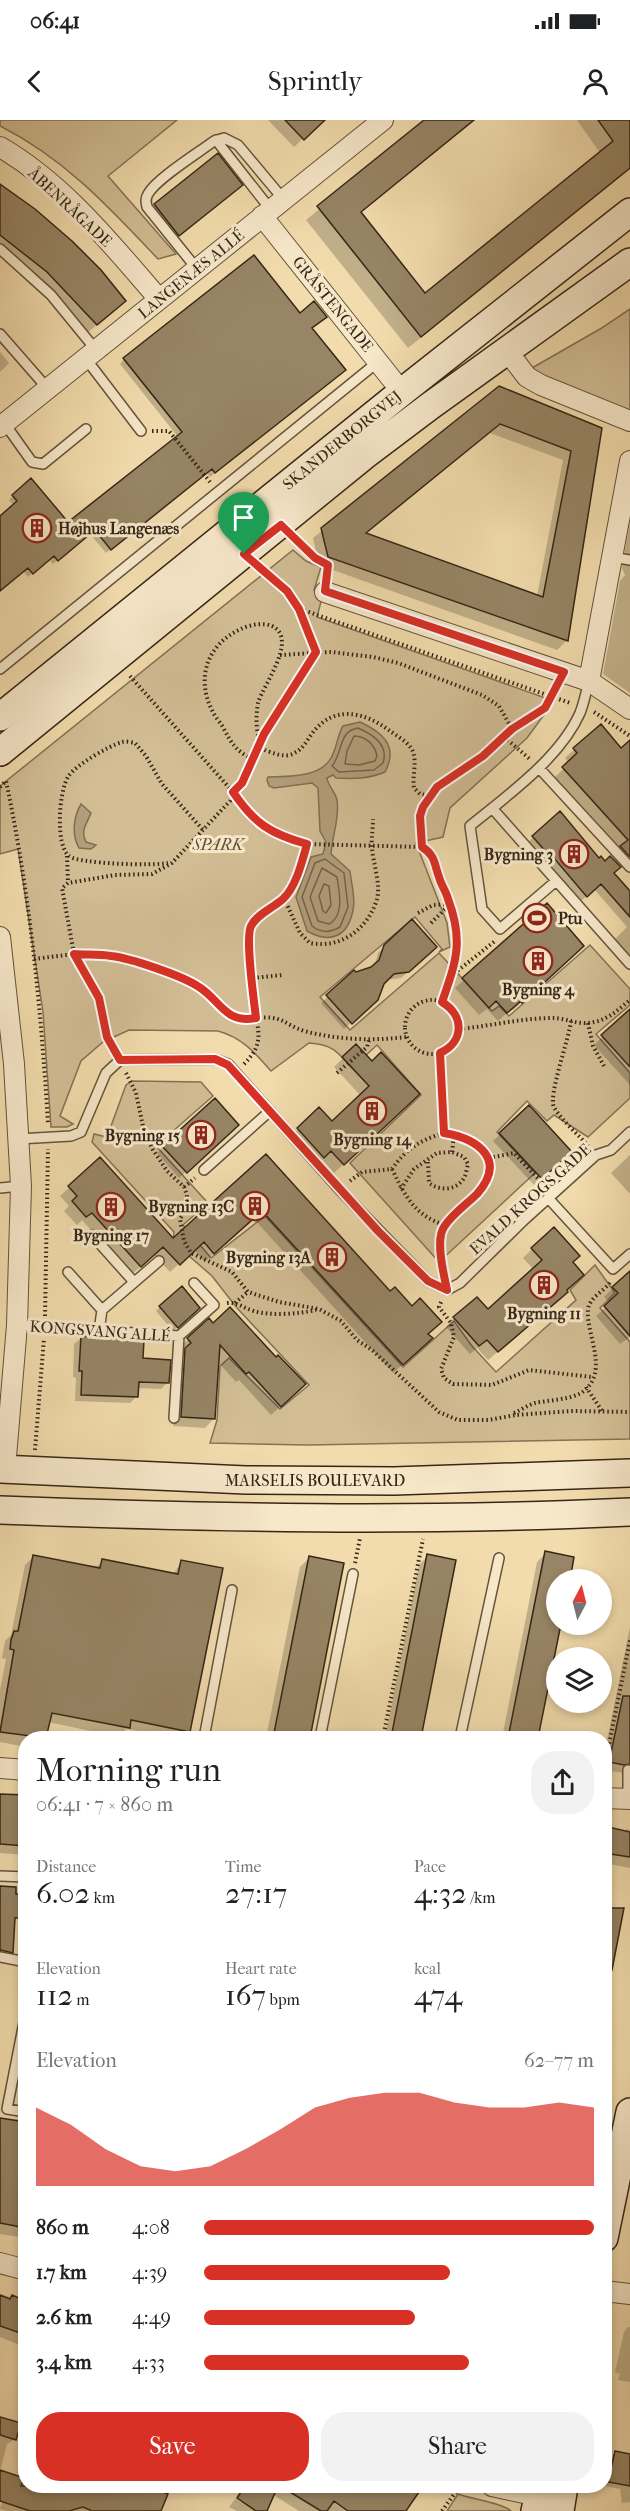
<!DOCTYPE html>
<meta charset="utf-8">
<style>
body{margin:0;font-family:"IM FELL French Canon",serif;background:#f2f2f2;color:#202124;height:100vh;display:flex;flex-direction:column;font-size:22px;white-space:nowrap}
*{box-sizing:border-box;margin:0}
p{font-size:20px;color:#757577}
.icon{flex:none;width:33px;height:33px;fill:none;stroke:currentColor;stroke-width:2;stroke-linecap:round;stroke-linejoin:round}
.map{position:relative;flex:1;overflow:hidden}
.details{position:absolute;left:18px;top:1611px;width:594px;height:762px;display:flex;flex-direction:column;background:#fff;border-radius:24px;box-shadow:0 3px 9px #0003}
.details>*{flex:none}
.needle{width:39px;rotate:7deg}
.controls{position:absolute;left:546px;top:1449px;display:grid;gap:12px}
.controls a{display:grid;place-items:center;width:66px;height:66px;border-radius:50%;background:#fff;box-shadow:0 3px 9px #0003;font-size:30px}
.pin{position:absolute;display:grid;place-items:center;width:51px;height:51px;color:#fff;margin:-62px -26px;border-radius:50% 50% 50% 0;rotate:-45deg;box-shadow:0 0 6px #0007}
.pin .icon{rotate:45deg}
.round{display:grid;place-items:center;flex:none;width:63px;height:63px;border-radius:24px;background:#f2f2f2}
.headline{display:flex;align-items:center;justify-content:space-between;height:102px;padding:0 18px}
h1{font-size:33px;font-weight:600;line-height:45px}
.stats{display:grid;grid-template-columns:repeat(3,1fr);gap:9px;height:102px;padding:6px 18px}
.stats div{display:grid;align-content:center}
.stats b{font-size:30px;font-weight:600}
.stats small{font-size:16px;font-weight:400}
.stats p{font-size:16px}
.chart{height:168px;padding:12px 18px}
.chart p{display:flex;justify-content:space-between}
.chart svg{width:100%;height:108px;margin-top:6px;fill:#d93025;opacity:.7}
.primary-button{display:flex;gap:12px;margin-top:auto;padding:12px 18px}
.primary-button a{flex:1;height:69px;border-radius:24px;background:#d93025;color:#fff;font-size:24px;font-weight:600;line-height:69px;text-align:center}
.primary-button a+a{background:#f2f2f2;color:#202124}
ul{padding:0 18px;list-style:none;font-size:20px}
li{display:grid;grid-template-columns:96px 72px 1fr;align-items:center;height:45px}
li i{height:15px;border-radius:8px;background:#d93025}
.status{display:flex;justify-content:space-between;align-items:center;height:42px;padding:0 30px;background:#fff;direction:ltr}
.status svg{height:16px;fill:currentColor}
header{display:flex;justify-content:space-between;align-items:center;height:78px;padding:0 18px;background:#fff;font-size:27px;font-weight:600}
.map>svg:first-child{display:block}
.green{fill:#d2bd94;stroke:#847256;stroke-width:1.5}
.water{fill:#b29e7a;stroke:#806e52;stroke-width:1.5}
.shadow{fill:#0003;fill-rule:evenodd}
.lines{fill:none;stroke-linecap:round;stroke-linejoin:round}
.shore{stroke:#746248;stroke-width:1.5}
.building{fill:#978565;stroke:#352617;stroke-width:1.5;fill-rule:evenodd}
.lane-casing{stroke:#64543c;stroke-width:12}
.street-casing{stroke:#64543c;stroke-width:22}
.secondary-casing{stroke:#352617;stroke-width:30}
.path{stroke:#352617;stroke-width:4;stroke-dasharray:1.5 3;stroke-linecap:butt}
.lane{stroke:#f7e8ca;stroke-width:9}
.street{stroke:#f7e8ca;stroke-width:20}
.secondary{stroke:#f7e8ca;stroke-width:27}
.route-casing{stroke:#fff;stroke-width:12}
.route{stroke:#d93025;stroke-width:8}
.labels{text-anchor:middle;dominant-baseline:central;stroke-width:6;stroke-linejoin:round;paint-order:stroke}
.street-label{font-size:16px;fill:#352617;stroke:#f7e8ca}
.poi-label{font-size:16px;font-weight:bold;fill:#352617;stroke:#f7e8ca;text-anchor:end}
.park-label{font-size:16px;font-style:italic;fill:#5c4c36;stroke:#f7e8ca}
</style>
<div class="status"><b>06:41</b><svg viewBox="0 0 49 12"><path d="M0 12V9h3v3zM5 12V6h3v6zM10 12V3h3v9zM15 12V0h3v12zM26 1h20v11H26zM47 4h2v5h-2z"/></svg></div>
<header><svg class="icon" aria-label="back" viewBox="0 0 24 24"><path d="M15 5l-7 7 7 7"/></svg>Sprintly<svg class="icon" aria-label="person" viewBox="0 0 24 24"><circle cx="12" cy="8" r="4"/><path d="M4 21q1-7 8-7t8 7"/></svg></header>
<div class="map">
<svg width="630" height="2391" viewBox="0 0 630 2391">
<rect width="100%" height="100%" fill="#f2dcad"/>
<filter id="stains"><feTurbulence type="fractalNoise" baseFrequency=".00333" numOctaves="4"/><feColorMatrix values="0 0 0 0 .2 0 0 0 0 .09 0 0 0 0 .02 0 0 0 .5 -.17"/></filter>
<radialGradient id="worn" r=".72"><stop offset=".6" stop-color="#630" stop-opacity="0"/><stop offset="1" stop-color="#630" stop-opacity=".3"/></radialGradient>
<path class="green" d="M0,0H177L108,56L176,134L158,139C109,87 65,39 0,6Z
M630,189V292L540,255L532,248L600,209Z
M293,430L306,441L321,447L314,470L323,474L317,497L554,581L527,618L450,688L443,717L416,723L447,803L450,827L439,832L442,829L415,797L320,877L350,910L439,833L492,891L499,886L509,896L590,825L630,869V885L596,914L630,953V978L588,1017L554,995L547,1001L527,981L497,1012L535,1053L439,1142L350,1043L421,975L377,925L352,948C338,932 332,924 309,923L271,951C255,933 243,918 218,911L129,910L103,922L81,941L60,996L73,1004L67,1007H51L43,892L18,729L0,734V666Z
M132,961L201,962L213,976L156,1026L208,1083L183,1105L211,1138L265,1096L403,1247L454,1201L472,1226L496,1252L576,1180L570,1170L595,1145L615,1173L600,1188L630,1222V1319L308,1325L210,1323L217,1300L220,1246L229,1238L280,1289L309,1265L237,1188L212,1156L173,1122L174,1112L92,1022L94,1014L107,1017L126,965Z
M458,2374C471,2379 503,2383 511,2391H447Z"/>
<path class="water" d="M360,602C382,612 399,626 385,652C369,659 353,659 336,658L333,655L327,658C328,666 335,671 337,680C340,698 332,716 331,734L350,751C351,763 356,778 353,790C348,817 330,824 307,811L296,777L311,737L323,734L326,722L320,711L318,668L312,663L274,668L269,666L267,660L268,657C288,656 320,658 331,638C337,628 337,616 343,606Z
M81,684L91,693C87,704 80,710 86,722L96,725L91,729L79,728C71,714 74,696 81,684Z"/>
<path class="shadow" d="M268,0H323L294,27Z
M427,0H475L360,93L425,175L600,33L577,0H630V49L408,228L306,100Z
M218,35L241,65L172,122L148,92Z
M0,66L124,181L84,216L35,164L0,137Z
M300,195L339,254L210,357L207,353L106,433L90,414L53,444L49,439L28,457L23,451L0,470V398L14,386L9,380L13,376L68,405L178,317L120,244L124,239Z
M0,232L9,243L0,252Z
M499,268L601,309L566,521L557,530L319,445L313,418ZM490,313L563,340L537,476L365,414Z
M630,400V573L603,554L620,461L625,455L622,448Z
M600,606L621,630L630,628V743L555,657L569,643L565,638Z
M560,693L572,710L630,771V851L614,829L613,821L627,807L594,769L579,783L526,724Z
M385,826L429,833L401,858L386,860L370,886L344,909L321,883L355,854L374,847L378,833Z
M574,834L513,890L511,889L498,901L487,889L479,895L455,868L464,860Z
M630,891V965L594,925Z
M343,938L410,983L334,1053L322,1039L315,1046L289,1018L319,989L332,1003L361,976L334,947Z
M529,987L570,1032L534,1065L493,1021Z
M231,1012L179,1058L157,1033L163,1027Z
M630,1035V1074L611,1053Z
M266,1036L422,1227L393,1253L253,1098L205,1142L194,1130L170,1152L154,1135L131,1155L82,1100L77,1105L64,1091L69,1086L60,1076L100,1039L173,1120Z
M532,1129L571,1142L566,1170L558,1180L488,1240L477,1228L470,1234L446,1207L454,1198L488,1192L534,1150L523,1138Z
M630,1151V1217L620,1224L596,1196L610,1183L604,1177Z
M160,1187L198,1188L173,1211L156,1191Z
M209,1200L295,1273L271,1295L239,1260L236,1262L217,1241L214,1298L205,1308L173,1306L177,1238L183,1232L179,1228Z
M81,1218L142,1240L168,1262L161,1269L137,1268V1276L130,1283L75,1281L76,1258L73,1257L74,1224Z
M546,1433L556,1460V1504H559L536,1618H502L537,1442Z
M34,1436L95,1448L103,1441L172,1455L182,1442L189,1611L182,1618L126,1609L119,1617L48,1602L45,1618H26V1627L0,1622V1570L6,1539L2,1538L5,1521L11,1515L25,1445Z
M428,1436L455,1441L420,1618H385L419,1445Z
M309,1438L343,1444L308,1618H266L300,1447Z
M630,1507V1654L628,1656L619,1652L604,1651V1635Z
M0,1676L26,1677V1735L0,1733Z
M627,1709L630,1710V1748L604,1743V1710L624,1712Z
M610,1789L607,1848L604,1861V1798Z
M0,1999L26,2004V2118L0,2114Z
M0,2174L26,2182V2223L22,2226L0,2217Z
M628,2207H630V2262L618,2260L620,2254L615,2252L624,2212Z
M0,2299L15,2319L7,2324L0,2351Z
M615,2332L630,2335V2382L622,2383L620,2369L604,2366L611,2337Z
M14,2356L26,2361V2366H137L142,2367L159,2391H7L0,2389L7,2363Z
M246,2366L252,2370L255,2366H406L416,2373L404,2391H299L272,2374L266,2391H263L236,2376Z
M235,2379L258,2391H237L229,2387Z"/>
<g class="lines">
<path class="shore" d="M358,608C372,614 389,625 383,643L374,650L339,652L332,646C343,633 338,611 358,608Z
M354,616C366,616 375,625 377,636L375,641L359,645L345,644L347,631Z
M325,739L344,753L348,787L340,807C329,813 321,813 312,806L302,777L315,743Z
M322,748L337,757C339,771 345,796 329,804L318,801L310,777Z
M324,764L329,766L331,785L326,793L323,791L319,776Z"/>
</g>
<path class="building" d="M285,0H325L304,20Z
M424,0H474L361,92L425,173L613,21L598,0H630V48L421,217L317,86Z
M218,33L243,65L179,116L154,84Z
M0,64L35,89L72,121L101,150L126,181L97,205L47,152L0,115Z
M254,135L300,193L314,181L327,197L312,208L346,250L215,353L212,349L111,430L95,410L58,441L54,436L33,454L28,448L0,471V396L17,381L12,375L31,358L68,402L182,312L123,238Z
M499,266L602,308L568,521L328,437L321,408ZM500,304L571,331L543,477L366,413Z
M601,604L621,628L630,620V737L620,726L628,720L562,647L577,633L573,628Z
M560,691L599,738L601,736L605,741L610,736L621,747L614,753L630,771V797L601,764L587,777L548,731L547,733L532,716Z
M547,783L584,826L522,883L521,881L507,893L496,881L489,888L462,858Z
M412,799L437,827L409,852L394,854L384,864L378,880L352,904L326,875L354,850L356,852L371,847L379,840L384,825Z
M630,889V947L601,915Z
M356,924L372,941L381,932L420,974L344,1045L331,1031L324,1038L297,1008L319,987L332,1001L369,966L342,937Z
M215,978L239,1005L187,1053L162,1026Z
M529,985L572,1032L542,1059L499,1013Z
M266,1034L390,1171L395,1167L412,1186L420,1178L442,1202L428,1214L433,1218L403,1245L262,1091L214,1134L204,1122L180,1145L163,1127L141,1147L92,1093L86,1097L72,1081L77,1076L68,1066L100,1037L173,1118Z
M554,1107L580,1136L573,1142L584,1155L567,1170L568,1172L498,1232L487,1220L479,1226L453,1197L477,1177L488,1189L542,1140L531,1128Z
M630,1151V1216L604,1186L618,1173L612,1167Z
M182,1166L200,1188L178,1208L159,1186Z
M230,1187L276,1237L278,1235L306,1264L281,1287L249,1252L246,1254L220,1225L215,1299L181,1297L185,1228L191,1223L187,1218L209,1198L213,1203Z
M81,1216L144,1220L143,1238L171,1240L169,1263L139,1262L138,1277L81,1275L82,1251H79Z
M545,1431L574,1437L570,1460H556V1504H561L538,1618H508Z
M427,1434L456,1440L421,1618H391Z
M33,1435L100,1448L102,1439L178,1454L181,1440L223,1448L190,1612L131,1600L130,1608L52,1593L46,1618L0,1612L14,1530L10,1529L11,1520L14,1511H18Z
M309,1436L344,1443L310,1618H273Z
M623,1576H630V1644L624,1645L609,1642Z
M0,1674L26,1675V1726L0,1724Z
M604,1706L630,1712V1737L604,1733Z
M0,1766L16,1767V1774H21L20,1798H15L13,1833L0,1830Z
M609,1788H624L612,1850H604V1796L608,1797Z
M0,1998L26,2002V2108L0,2103Z
M0,2175L10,2179L12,2175L26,2181V2215L0,2206Z
M0,2297L21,2303L16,2320L0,2315Z
M615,2331L630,2334V2366L608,2362Z
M0,2350L24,2358L21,2366H147L168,2374L161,2391H92L83,2387L69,2391H30L0,2381Z
M245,2366H278L267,2391H256L237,2378Z
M280,2366H409L419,2372L406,2391H348L334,2381L327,2391H321Z"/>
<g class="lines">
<g class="lane-casing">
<path id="lane" d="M216,20L271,90
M0,129L51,175L96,230
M197,149L147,87C146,82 145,79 148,74C156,59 198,33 214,21L224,18L238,25L284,80
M0,214L48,269
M86,239L141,311
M5,304L32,342L43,344L86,309
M612,437L630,440
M0,549L379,241
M539,648L630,747
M492,688L630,844
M556,761L500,809L482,789L470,706C508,675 560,638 580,593C584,583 586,572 589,561
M18,1019L71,1016L81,1012L106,953L120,940L215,939L228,944L339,1069L428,1161L447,1170L460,1163L523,1101L596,1035L611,1030L630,1012
M204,1050L270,991
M0,1068L21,1066
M549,1079L613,1149L630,1134
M92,1115L134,1162
M68,1152L102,1190
M17,1205L179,1216L214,1185L194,1163
M99,1211L102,1190L159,1141
M174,1298L179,1216
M204,1618L232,1470
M320,1618L353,1454
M460,1618L499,1438
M628,1650V1679
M0,1756L26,1757
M0,1837L26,1842
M26,1892L7,1989L26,1992"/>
</g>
<g class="street-casing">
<path id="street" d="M0,27C64,64 112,125 159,179
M262,96L402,272
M508,232L527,257L541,265L630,301
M0,307L383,0
M325,472L589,561L630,589
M589,561L630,341
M0,817L14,944L21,1066L17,1205L5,1349
M0,1648L26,1650
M604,1678L630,1679
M0,2143L26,2150
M604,2171L630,2174
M492,2366L538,2376"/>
</g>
<g class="secondary-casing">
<path id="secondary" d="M0,597L402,272L630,92
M0,632L365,335L430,286L630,142
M0,1349L246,1360L394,1361L630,1353
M0,1390C210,1398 420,1402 630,1392
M604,2118L630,1992
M535,2391L541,2366
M560,2391L564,2366"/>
</g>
<path class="path" d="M152,311H169L210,362
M296,419L315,438L328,445L327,456
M260,449L287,471L299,489L316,532L264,614L241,663L233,672L230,681L172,743L152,754L115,755L68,763L62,768L74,834C86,835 99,834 111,836C130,838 183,856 199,867C220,880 225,903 256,898C254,880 244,819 251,806C257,794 273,788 283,779C297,767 302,742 307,724L422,727L420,696L423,687L437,667L483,636L512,609L545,588L556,567
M300,489L570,583
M280,535L331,532L373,537L398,543L482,575L499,586L512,609
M130,556L233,672L256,701L271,712L307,724
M594,592L630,616
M504,617L531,640
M252,639C236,631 231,623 223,607C220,602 215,597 213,592C195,559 207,524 241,509C249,505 263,502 272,506C299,519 263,565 258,583C256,594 256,605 258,615C259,623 261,630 270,632C279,635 288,638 296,632C304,628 308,618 314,611C335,585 365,592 390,611C397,616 410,623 413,632C417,643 412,657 414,668L420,674L430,676
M0,667L6,661C30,774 41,889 48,1004
M422,727L431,732L436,742L438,756L450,784L459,826L451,856
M67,736L68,763
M168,743C154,746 78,744 69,736C55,725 59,671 68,657C75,645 109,626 122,622C126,621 131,622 135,623L146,636L162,664L204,711
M284,778L300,813L310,823C341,829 368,809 377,779C381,764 373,743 372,728C371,718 373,709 373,699
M418,793L433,785L450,784
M431,803L449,785
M34,839L74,834L99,878L107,917L114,930
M253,858L283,855
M405 907a27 27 0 1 1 54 0a27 27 0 1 1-54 0Z
M442,882L451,856L495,821
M571,901C569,919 548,976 554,987C560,999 579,1015 588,1026
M588,903L593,926L604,946
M459,909C491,906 521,898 553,898C566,898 580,906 594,902C609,899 619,889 630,880
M244,944C259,929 261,919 256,898C283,895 283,904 304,911C338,920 372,921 406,917
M126,953L136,973L144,1011L153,1030L167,1051L184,1067L187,1075L186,1089L180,1099L184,1121L191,1133L232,1152L248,1172L279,1182L319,1189L341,1201L357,1220L372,1230L439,1292L458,1300H488L516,1295L571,1291L630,1292
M337,953L367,927L369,920
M452,1032L454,1015
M489,1038L514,1033L544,1065
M392,1049C405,1076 415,1096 445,1105
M350,1061L362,1052L392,1049C406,1029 420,1020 444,1013L440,933
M184,1067L195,1058
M401,1069L414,1049L437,1033L452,1032L464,1037L468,1044C467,1048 466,1055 464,1058C456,1071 440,1071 429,1063L428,1042
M444,1155C442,1141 437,1121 443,1108C451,1090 508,1061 485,1033C474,1019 461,1016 444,1013
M441,1182L439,1187L451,1203L454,1217L441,1249L444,1258L453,1264L492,1265L529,1250L592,1257
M227,1183C238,1182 243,1188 254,1191C270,1196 299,1194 316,1190
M235,1183L248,1172
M45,1196L48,1029
M586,1267L602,1291
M514,1293C521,1290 528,1285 535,1283C549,1280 568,1280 581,1273C611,1253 586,1216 588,1190C589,1177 605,1171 611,1161
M35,1330L44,1218
M355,1443L360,1418
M383,1618L423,1419
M604,1650L630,1520
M442,2391L460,2366"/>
<use href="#lane" class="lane"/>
<use href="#street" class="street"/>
<use href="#secondary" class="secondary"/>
</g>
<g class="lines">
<g class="route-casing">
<path id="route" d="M281,405L315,438L328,445L325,471L564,552L545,588L512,609L483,636L437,667L423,687L420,696L422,727C435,735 434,743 439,757C441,765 446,771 448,779C464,821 456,842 442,882C465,896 464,922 440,933L444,1013C479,1019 507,1040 477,1074C467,1084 452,1094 444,1107C435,1120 444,1155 447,1170L428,1161L378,1111L228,945L215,939L120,940L107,917L99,878L74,834C86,835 99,834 111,836C130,838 183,856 199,867C220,880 225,904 256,898C254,881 245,818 251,806C257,794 273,788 283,779C296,767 302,742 307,724C270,714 254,703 233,672L242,663L264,614L316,532L299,489L287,471L244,434Z"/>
</g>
<use href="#route" class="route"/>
</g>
<defs>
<g id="building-ring" transform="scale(1.5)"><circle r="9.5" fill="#f7e8ca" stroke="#8f2418" stroke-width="1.5"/><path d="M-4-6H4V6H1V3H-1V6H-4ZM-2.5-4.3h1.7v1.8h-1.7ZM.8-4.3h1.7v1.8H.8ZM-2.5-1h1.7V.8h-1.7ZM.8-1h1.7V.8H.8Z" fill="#8f2418"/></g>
<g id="stadium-ring" transform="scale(1.5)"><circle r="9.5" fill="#f7e8ca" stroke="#8f2418" stroke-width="1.5"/><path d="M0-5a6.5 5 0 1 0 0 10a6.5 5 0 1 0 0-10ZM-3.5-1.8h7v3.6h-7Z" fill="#8f2418"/></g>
</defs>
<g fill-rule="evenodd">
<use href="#building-ring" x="37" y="408"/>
<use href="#building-ring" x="574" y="734"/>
<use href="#stadium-ring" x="537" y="798"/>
<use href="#building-ring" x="538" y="841"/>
<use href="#building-ring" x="372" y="991"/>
<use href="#building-ring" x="201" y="1015"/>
<use href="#building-ring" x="255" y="1086"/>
<use href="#building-ring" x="111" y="1087"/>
<use href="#building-ring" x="332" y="1137"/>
<use href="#building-ring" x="544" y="1165"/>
</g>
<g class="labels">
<g class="street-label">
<text transform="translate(70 87) rotate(43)">ÅBENRÅGADE</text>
<text transform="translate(191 154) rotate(-39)">LANGENÆS ALLÉ</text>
<text transform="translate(333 184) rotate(51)">GRÅSTENGADE</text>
<text transform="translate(342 320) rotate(-39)">SKANDERBORGVEJ</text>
<text transform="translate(530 1079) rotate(-42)">EVALD KROGS GADE</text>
<text transform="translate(100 1211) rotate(4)">KONGSVANG ALLÉ</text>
<text x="315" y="1360">MARSELIS BOULEVARD</text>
</g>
<g class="poi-label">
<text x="58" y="408" text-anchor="start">Højhus Langenæs</text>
<text x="553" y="734">Bygning 3</text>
<text x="558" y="798" text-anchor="start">Ptu</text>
<text x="538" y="869" text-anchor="middle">Bygning 4</text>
<text x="180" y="1015">Bygning 15</text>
<text x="372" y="1019" text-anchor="middle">Bygning 14</text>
<text x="234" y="1086">Bygning 13C</text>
<text x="111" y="1115" text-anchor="middle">Bygning 17</text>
<text x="311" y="1137">Bygning 13A</text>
<text x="544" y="1193" text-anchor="middle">Bygning 11</text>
</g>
<g class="park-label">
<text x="218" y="724">SPARK</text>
</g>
</g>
<rect width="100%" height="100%" filter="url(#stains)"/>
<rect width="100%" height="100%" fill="url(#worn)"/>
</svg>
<div class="controls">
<a><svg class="needle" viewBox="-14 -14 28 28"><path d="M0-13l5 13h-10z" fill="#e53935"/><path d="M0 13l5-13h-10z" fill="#757577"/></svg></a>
<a><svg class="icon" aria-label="layers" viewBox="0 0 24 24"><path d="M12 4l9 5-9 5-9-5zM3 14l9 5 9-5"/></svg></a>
</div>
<div class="pin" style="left:244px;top:434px;background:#1e9e55"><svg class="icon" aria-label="arrive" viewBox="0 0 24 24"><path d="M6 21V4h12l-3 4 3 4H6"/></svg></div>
<section class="details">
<div class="headline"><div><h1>Morning run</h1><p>06:41 · 7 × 860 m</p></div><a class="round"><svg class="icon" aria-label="share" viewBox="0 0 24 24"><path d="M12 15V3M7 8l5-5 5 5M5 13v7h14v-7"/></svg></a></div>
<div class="stats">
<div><p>Distance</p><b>6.02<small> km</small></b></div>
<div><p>Time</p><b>27:17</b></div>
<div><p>Pace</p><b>4:32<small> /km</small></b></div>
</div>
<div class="stats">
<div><p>Elevation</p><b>112<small> m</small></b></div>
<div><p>Heart rate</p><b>167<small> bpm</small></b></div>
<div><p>kcal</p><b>474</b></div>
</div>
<div class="chart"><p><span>Elevation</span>62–77 m</p>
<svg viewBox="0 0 160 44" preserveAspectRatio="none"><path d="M0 44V12L10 19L20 29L30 36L40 38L50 36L60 29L70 21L80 12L90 8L100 6L110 6L120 10L130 12L140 12L150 10L160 12V44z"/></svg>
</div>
<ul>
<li><b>860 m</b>4:08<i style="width:100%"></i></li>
<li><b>1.7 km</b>4:39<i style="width:63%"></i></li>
<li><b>2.6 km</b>4:49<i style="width:54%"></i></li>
<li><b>3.4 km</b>4:33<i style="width:68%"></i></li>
</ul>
<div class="primary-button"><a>Save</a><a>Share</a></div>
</section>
</div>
